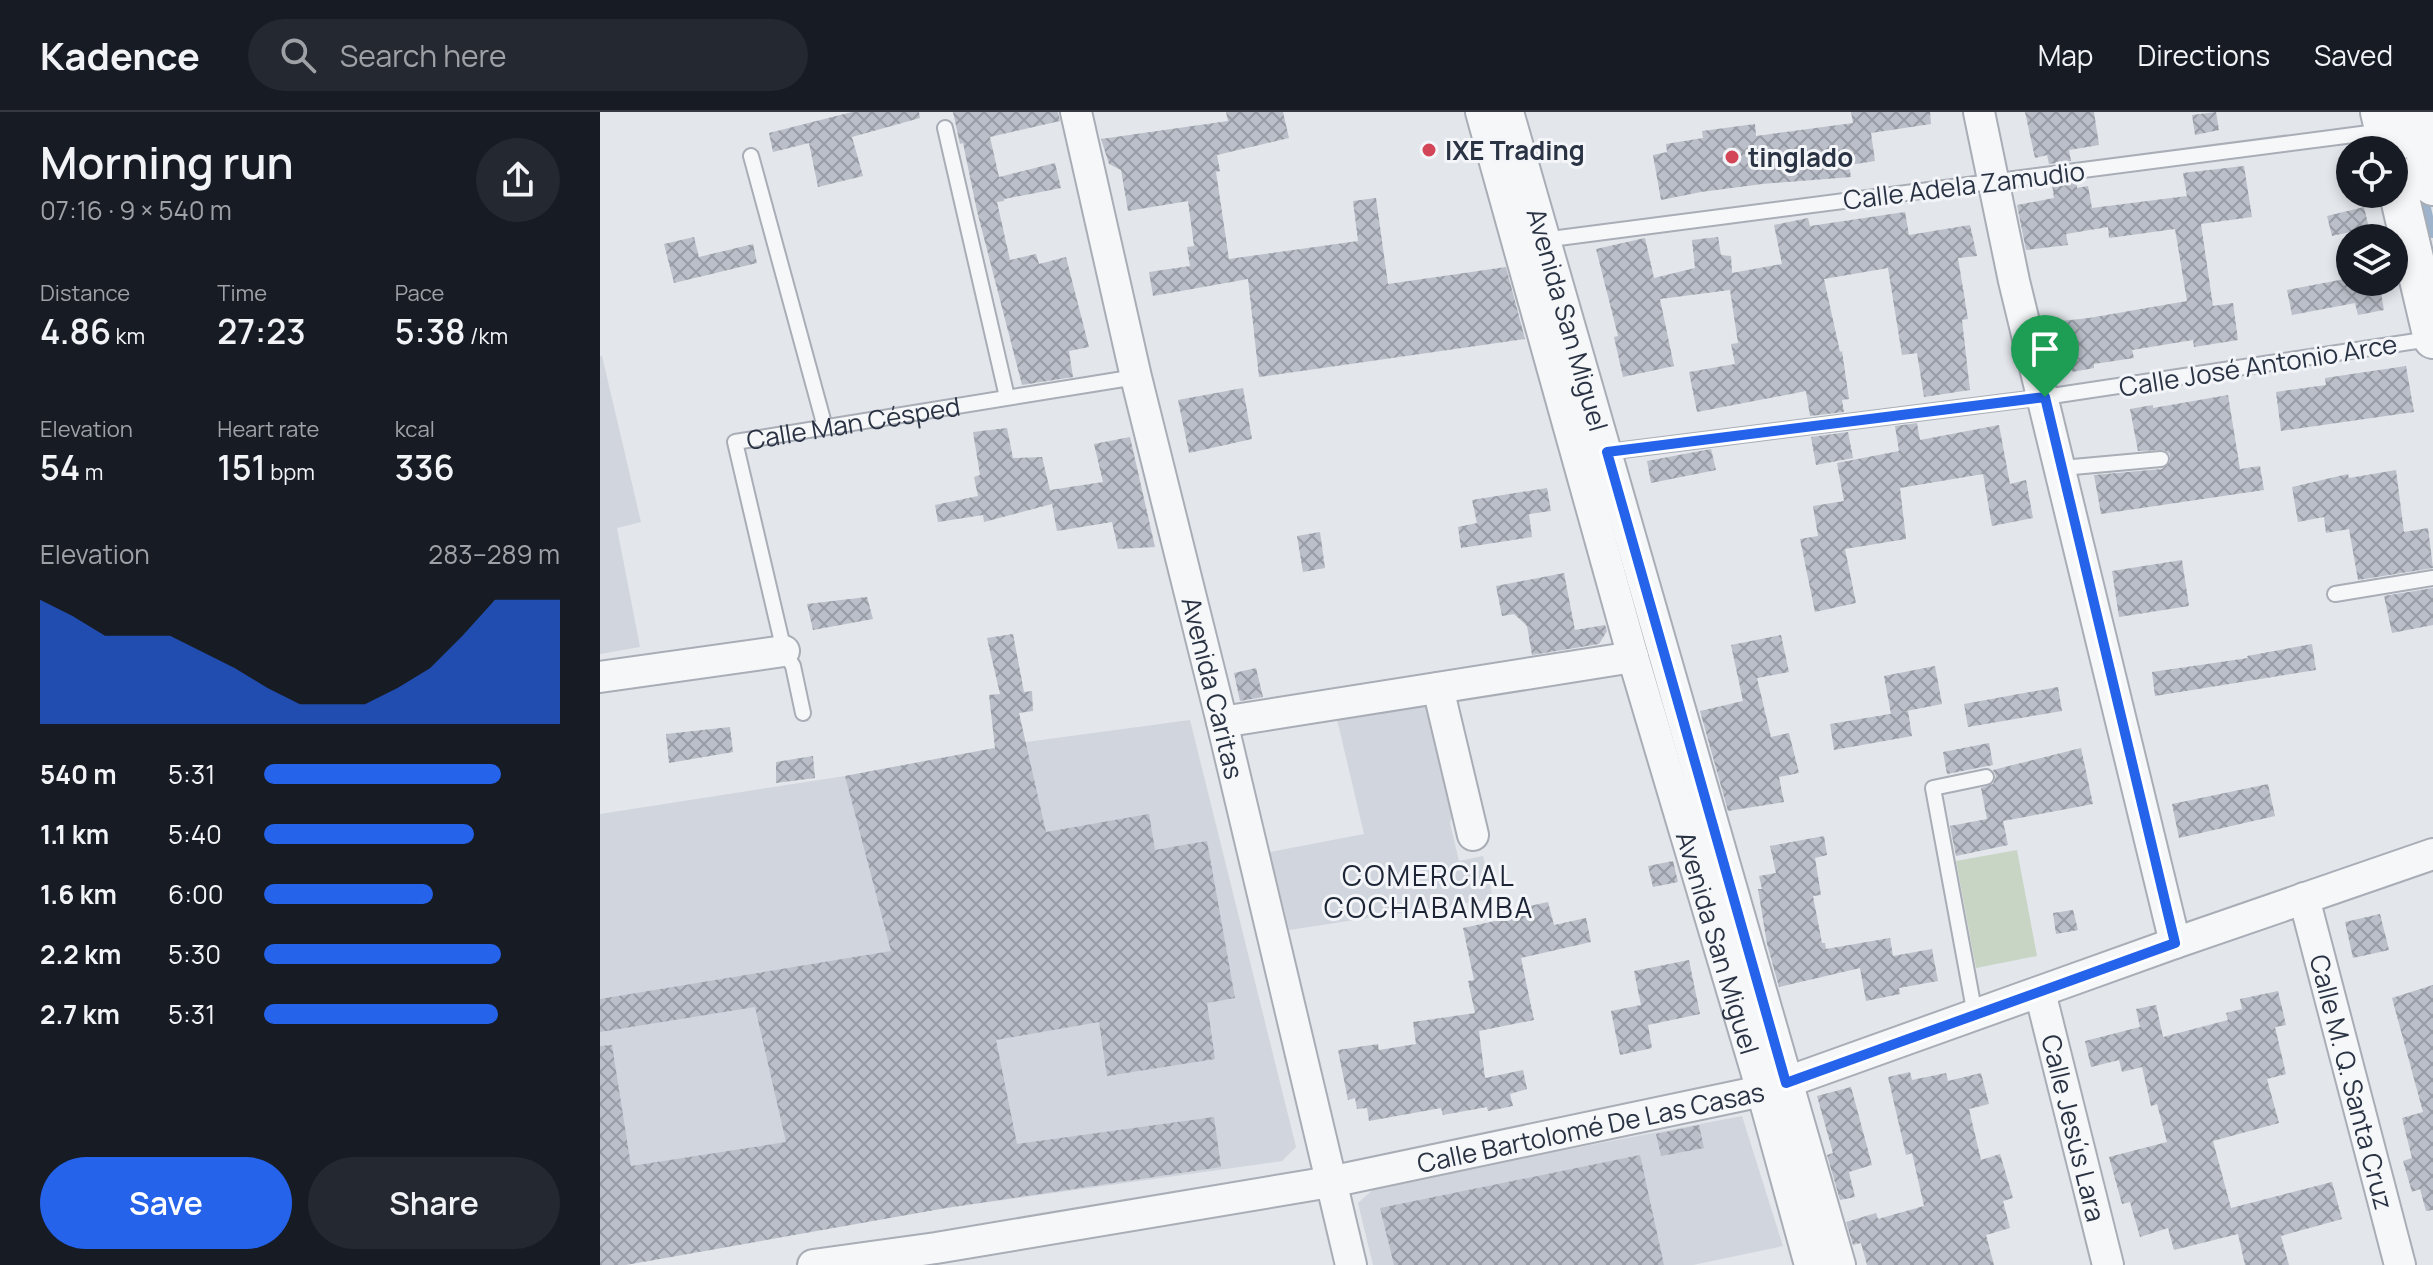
<!DOCTYPE html>
<meta charset="utf-8">
<style>
body{margin:0;font-family:Manrope,sans-serif;background:#242831;color:#f1f3f6;height:100vh;display:flex;flex-direction:column;font-size:30px;white-space:nowrap}
*{box-sizing:border-box;margin:0}
p{font-size:26px;color:#9ea1a6}
.icon{flex:none;width:44px;height:44px;fill:none;stroke:currentColor;stroke-width:2;stroke-linecap:round;stroke-linejoin:round}
.map{position:relative;flex:1;overflow:hidden}
.panel{display:flex;flex-direction:column;background:#171b24;width:600px}
.panel>*{flex:none}
.fabs{position:absolute;left:1736px;top:24px;display:grid;gap:16px}
.fabs a{display:grid;place-items:center;width:72px;height:72px;border-radius:50%;background:#171b24;box-shadow:0 4px 12px #0003;font-size:40px}
.pin{position:absolute;display:grid;place-items:center;width:68px;height:68px;color:#fff;margin:-82px -34px;border-radius:50% 50% 50% 0;rotate:-45deg;box-shadow:0 0 8px #0007}
.pin .icon{rotate:45deg}
.round{display:grid;place-items:center;flex:none;width:84px;height:84px;border-radius:42px;background:#242831}
.head{display:flex;align-items:center;justify-content:space-between;height:136px;padding:0 40px}
h1{font-size:44px;font-weight:600;line-height:60px}
.stats{display:grid;grid-template-columns:repeat(3,1fr);gap:12px;height:136px;padding:8px 40px}
.stats div{display:grid;align-content:center}
.stats b{font-size:34px;font-weight:600}
.stats small{font-size:22px;font-weight:400}
.stats p{font-size:22px}
.chart{height:224px;padding:16px 40px}
.chart p{display:flex;justify-content:space-between}
.chart svg{width:100%;height:144px;margin-top:8px;fill:#2563eb;opacity:.7}
.cta{display:flex;gap:16px;margin-top:auto;padding:16px 40px}
.cta a{flex:1;height:92px;border-radius:48px;background:#2563eb;color:#fff;font-size:32px;font-weight:600;line-height:92px;text-align:center}
.cta a+a{background:#242831;color:#f1f3f6}
ul{padding:0 40px;list-style:none;font-size:26px}
li{display:grid;grid-template-columns:128px 96px 1fr;align-items:center;height:60px}
li i{height:20px;border-radius:10px;background:#2563eb}
header{display:flex;align-items:center;gap:48px;box-sizing:border-box;height:112px;padding:0 40px;background:#171b24;border-bottom:2px solid #363941}
header strong{font-size:38px}
nav{display:flex;gap:44px;margin-inline-start:auto;font-size:28px}
.search{width:560px;height:72px;background:#242831;display:flex;align-items:center;gap:20px;box-sizing:border-box;padding:0 28px;border-radius:44px;color:#9ea1a6;font-size:30px}
main{display:flex;flex:1;min-height:0}
.map>svg:first-child{display:block}
.built{fill:#d1d5dd}
.park{fill:#c8d5c4}
.lines{fill:none;stroke-linecap:round;stroke-linejoin:round}
.stream{stroke:#9db3cc;stroke-width:8}
.building{fill:url(#building-cross-hatch)}
.service-casing{stroke:#a8adb6;stroke-width:18}
.minor-casing{stroke:#a8adb6;stroke-width:34}
.tertiary-casing{stroke:#a8adb6;stroke-width:42}
.service{stroke:#f6f7f9;stroke-width:14}
.minor{stroke:#f6f7f9;stroke-width:30}
.tertiary{stroke:#f6f7f9;stroke-width:38}
.route-casing{stroke:#fff;stroke-width:16}
.route{stroke:#2563eb;stroke-width:10}
.poi-dot{fill:#d24658;stroke:#f3f5f8;stroke-width:3}
.labels{text-anchor:middle;dominant-baseline:central;stroke-width:6;stroke-linejoin:round;paint-order:stroke}
.poi-label{font-size:26px;font-weight:bold;fill:#2a3344;stroke:#f3f5f8;text-anchor:start}
.street-label{font-size:26px;fill:#2a3344;stroke:#f3f5f8}
.neighbourhood-label{font-size:28px;letter-spacing:2px;fill:#1c2435;stroke:#f3f5f8}
</style>
<header>
<strong>Kadence</strong>
<div class="search"><svg class="icon" aria-label="search" viewBox="0 0 24 24"><circle cx="10" cy="10" r="6"/><path d="M15 15l6 6"/></svg>Search here</div>
<nav><a>Map</a><a>Directions</a><a>Saved</a></nav>
</header>
<main>
<section class="panel">
<div class="head"><div><h1>Morning run</h1><p>07:16 · 9 × 540 m</p></div><a class="round"><svg class="icon" aria-label="share" viewBox="0 0 24 24"><path d="M12 15V3M7 8l5-5 5 5M5 13v7h14v-7"/></svg></a></div>
<div class="stats">
<div><p>Distance</p><b>4.86<small> km</small></b></div>
<div><p>Time</p><b>27:23</b></div>
<div><p>Pace</p><b>5:38<small> /km</small></b></div>
</div>
<div class="stats">
<div><p>Elevation</p><b>54<small> m</small></b></div>
<div><p>Heart rate</p><b>151<small> bpm</small></b></div>
<div><p>kcal</p><b>336</b></div>
</div>
<div class="chart"><p><span>Elevation</span>283–289 m</p>
<svg viewBox="0 0 160 44" preserveAspectRatio="none"><path d="M0 44V6L10 11L20 17L30 17L40 17L50 22L60 27L70 33L80 38L90 38L100 38L110 33L120 27L130 17L140 6L150 6L160 6V44z"/></svg>
</div>
<ul>
<li><b>540 m</b>5:31<i style="width:80%"></i></li>
<li><b>1.1 km</b>5:40<i style="width:71%"></i></li>
<li><b>1.6 km</b>6:00<i style="width:57%"></i></li>
<li><b>2.2 km</b>5:30<i style="width:80%"></i></li>
<li><b>2.7 km</b>5:31<i style="width:79%"></i></li>
</ul>
<div class="cta"><a>Save</a><a>Share</a></div>
</section>
<div class="map">
<svg width="1833" height="1153" viewBox="0 0 1833 1153">
<defs>
<pattern id="building-cross-hatch" width="8" height="8" patternUnits="userSpaceOnUse" patternTransform="scale(2)"><rect width="8" height="8" fill="#babfc9"/><path d="M0 0l8 8M0 8l8-8" fill="none" stroke="#979ca5"/></pattern>
</defs>
<rect width="100%" height="100%" fill="#e3e6eb"/>
<path class="built" d="M0,244H2L41,410L17,416L40,535L0,542Z
M828,588L854,698L850,711L859,749L883,744L893,787L689,818L670,740L764,722L736,603Z
M590,608L696,1035L682,1049L346,1096L0,1153V702L245,664L426,630Z
M1142,1004L1183,1134L1093,1153H773L758,1091L777,1074Z"/>
<path class="park" d="M1417,738L1437,844L1376,856L1356,749Z"/>
<g class="lines">
<path class="stream" d="M1824,83L1833,122"/>
</g>
<path class="building" d="M252,0H319L320,6L252,25L263,64L218,75L209,31L173,40L169,21Z
M353,0H458L460,9L390,25L399,65L455,51L461,76L404,87V89L397,90L410,148L436,142L439,152L466,145L489,235L469,239L473,265L422,273L377,99L363,31L360,32Z
M626,0H683L689,26L617,43L620,59L616,60L629,147L758,129L753,89L776,86L788,172L906,155L925,227L659,265L648,167L553,184L549,160L590,154L587,135L594,134L588,89L528,99L521,58L509,52L501,27L628,9Z
M1251,0H1330L1331,12L1271,21L1275,49L1249,53L1251,65L1162,72L1101,80L1061,88L1053,43L1067,40L1066,32L1103,26L1102,19L1155,12L1156,24L1253,11Z
M1425,0H1494L1499,33L1469,38L1471,49L1449,52L1447,43L1435,46Z
M1616,0L1619,18L1595,23L1592,3Z
M1644,54L1652,105L1601,112L1613,194L1633,191L1638,228L1594,235L1593,228L1532,238L1534,246L1494,252V256L1472,260L1468,235L1449,238L1443,211L1489,206L1587,189L1575,117L1509,126L1508,115L1466,122L1468,133L1426,138L1417,93L1454,86L1452,72L1476,69L1477,76L1488,74L1492,96L1587,84L1583,61Z
M1764,95L1769,116L1732,124L1727,104Z
M1305,100L1309,123L1370,113L1377,144L1358,146L1368,207L1362,208L1370,278L1324,285L1317,241L1302,243L1288,156L1224,167L1240,240L1242,239L1249,287L1242,288L1244,300L1210,304L1206,279L1097,300L1089,260L1135,252L1131,232L1138,231L1130,178L1060,187L1074,254L1023,265L1014,225L1018,224L996,137L1045,126L1054,166L1095,156L1092,128L1118,125L1121,143L1131,144L1132,161L1182,152L1174,113L1208,106L1210,114Z
M94,125L99,145L153,132L157,151L74,171L64,132Z
M1750,166V170H1779L1784,198L1758,203L1755,191L1692,203L1687,178Z
M1806,254L1814,300L1681,319L1676,280L1726,273L1725,266Z
M643,276L652,327L589,341L578,288Z
M1628,283L1640,357L1660,354L1664,378L1501,402L1494,363L1562,357L1570,350V342L1564,338L1538,339L1530,297L1553,293V296Z
M1317,311L1320,328L1399,313L1410,372L1426,368L1433,406L1392,414L1383,362L1300,376L1306,427L1245,437L1256,491L1215,500L1200,427L1218,424L1213,394L1244,389L1237,351L1299,339L1295,314Z
M407,316L413,346L442,345L450,378L503,370L494,332L530,325L555,435L518,437L512,410L457,419L452,392L384,410L383,403L338,410L335,393L378,384L374,365L380,363L373,320Z
M1248,320L1253,346L1216,353L1211,325Z
M1111,337L1116,358L1051,371L1047,349Z
M1796,358L1804,420L1828,416L1833,456L1758,468L1749,417L1726,421L1724,405L1698,410L1692,375L1748,362L1749,366Z
M947,376L951,399L929,402L932,425L861,436L858,415L877,411L872,388Z
M720,420L725,456L703,460L697,424Z
M1582,448L1589,494L1519,505L1512,459Z
M964,461L975,518L1005,513L1007,519L999,532L932,543L927,514L914,502L902,504L896,474Z
M1833,476V513L1792,521L1784,484Z
M267,485L273,507L213,518L207,492Z
M413,522L424,580L432,579L433,599L419,601L446,720L549,702L555,738L607,729L635,886L607,891L615,947L507,964L499,910L396,928L417,1032L614,1005L621,1055L346,1096L26,1153H0V934L12,933L31,1054L186,1030L155,895L0,920V887L291,839L245,664L395,636L389,583L400,582L387,526Z
M1181,523L1189,560L1157,566L1171,625L1189,621L1199,661L1179,665L1184,690L1128,699L1100,599L1143,589L1131,533Z
M1712,532L1716,558L1555,584L1552,560L1648,546L1647,544Z
M1335,554L1342,592L1291,602L1284,564Z
M656,556L663,585L640,589L634,561Z
M1458,575L1462,599L1368,615L1364,592Z
M1308,599L1312,624L1234,638L1230,612Z
M130,615L133,640L69,651L66,622Z
M1389,631L1393,653L1347,662L1343,640Z
M1481,636L1493,692L1403,709L1408,733L1356,744L1350,714L1387,707L1381,676L1393,672L1396,664L1393,658Z
M213,644L215,666L176,671V650Z
M1668,672L1675,704L1579,726L1572,692Z
M1224,724L1227,743L1215,746L1221,783L1213,784L1222,831H1225L1226,837L1290,826L1293,844L1332,837L1338,869L1299,876L1300,882L1266,889L1260,856L1179,875L1167,832L1158,777H1162L1159,764L1176,761L1170,734Z
M1073,749L1078,770L1053,775L1048,754Z
M948,790L954,813L986,806L991,830L921,846L934,908L879,919L885,966L923,958L927,977L910,982L913,994L888,999L887,995L843,1003L841,996L769,1009L767,996L757,997L755,986L748,988L738,938L778,932L779,938L816,932L813,910L875,901L868,869L874,868L863,816L918,804L916,797Z
M1473,798L1478,818L1456,822L1453,801Z
M1780,802L1789,838L1753,846L1745,810Z
M1089,848L1100,902L1048,913L1052,936L1020,943L1011,899L1041,893L1034,859Z
M1833,873V1098L1826,1099L1820,1077L1812,1080L1803,1049L1812,1046L1802,1006L1823,1000L1792,886Z
M1678,879L1686,913L1675,915L1686,962L1667,967L1679,1011L1613,1029L1631,1096L1732,1070L1742,1107L1681,1124L1689,1153H1645L1638,1122L1574,1138L1568,1116L1540,1125L1530,1090L1522,1092L1509,1045L1567,1030L1557,992L1551,994L1542,955L1522,960L1519,948L1491,955L1485,929L1540,915L1536,897L1556,893L1563,925L1628,908L1626,901L1642,897L1640,887Z
M1310,960L1312,968L1346,961L1348,969L1381,961L1389,992L1369,997L1381,1048L1400,1042L1413,1086L1403,1089L1410,1116L1386,1123L1394,1153H1267L1261,1131L1253,1133L1246,1110L1276,1101L1278,1107L1324,1094L1312,1041L1306,1043L1288,965Z
M1251,975L1272,1053L1249,1060L1255,1085L1240,1088L1227,1043L1233,1041L1217,984Z
M1099,1013L1104,1036L1061,1044L1056,1022Z
M1040,1043L1064,1153H794L780,1096Z"/>
<g class="lines">
<g class="service-casing">
<g id="service">
<path d="M345,16L407,285"/>
<path d="M151,44L225,315"/>
<path d="M943,128L1784,19"/>
<path d="M1007,340L1445,285L1830,227"/>
<path d="M1462,356L1561,347"/>
<path d="M1735,482L1833,466"/>
<path id="s1" d="M203,601L193,554L184,539L135,330L536,265"/>
<path d="M1375,903L1333,676L1386,665"/>
</g>
</g>
<g class="minor-casing">
<g id="minor">
<path id="s2" d="M476,0L536,265L622,610L751,1153"/>
<path id="s3" d="M881,0L1033,545L1162,979L1210,1153"/>
<path id="s4" d="M908,0L1240,1153"/>
<path d="M1379,0L1414,169L1575,831"/>
<path d="M0,565L184,539"/>
<path d="M838,576L873,723"/>
<path d="M622,610L1033,545"/>
<path id="s5" d="M1704,786L1800,1153"/>
<path id="s6" d="M1440,880L1508,1153"/>
<path id="s7" d="M213,1153L336,1136L730,1070L1162,979L1575,831L1833,742"/>
</g>
</g>
<g class="tertiary-casing">
<path id="tertiary" d="M1780,0L1789,38
M1816,0L1833,74
M1794,61L1833,227"/>
</g>
<use href="#service" class="service"/>
<use href="#minor" class="minor"/>
<use href="#tertiary" class="tertiary"/>
</g>
<g class="lines">
<g class="route-casing">
<path id="route" d="M1445,285L1575,831L1186,971L1007,340Z"/>
</g>
<use href="#route" class="route"/>
</g>
<g class="poi-dot">
<circle cx="829" cy="38" r="8"/>
<circle cx="1132" cy="45" r="8"/>
</g>
<g class="labels">
<g class="poi-label">
<text x="845" y="38">IXE Trading</text>
<text x="1148" y="45">tinglado</text>
</g>
<g class="street-label">
<text transform="translate(1364 73) rotate(-7)">Calle Adela Zamudio</text>
<text stroke="none"><textPath href="#s4" startOffset="216">Avenida San Miguel</textPath></text>
<text transform="translate(1658 253) rotate(-9)">Calle José Antonio Arce</text>
<text stroke="none"><textPath href="#s1" startOffset="400">Calle Man Césped</textPath></text>
<text stroke="none"><textPath href="#s2" startOffset="592">Avenida Caritas</textPath></text>
<text stroke="none"><textPath href="#s3" startOffset="864">Avenida San Miguel</textPath></text>
<text stroke="none"><textPath href="#s5" startOffset="190">Calle M. Q. Santa Cruz</textPath></text>
<text stroke="none"><textPath href="#s7" startOffset="790">Calle Bartolomé De Las Casas</textPath></text>
<text stroke="none"><textPath href="#s6" startOffset="140">Calle Jesús Lara</textPath></text>
</g>
<g class="neighbourhood-label">
<text x="829" y="763">COMERCIAL<tspan x="829" dy="32">COCHABAMBA</tspan></text>
</g>
</g>
</svg>
<div class="fabs">
<a><svg class="icon" aria-label="locate" viewBox="0 0 24 24"><circle cx="12" cy="12" r="6"/><path d="M12 2v4M12 18v4M2 12h4M18 12h4"/></svg></a>
<a><svg class="icon" aria-label="layers" viewBox="0 0 24 24"><path d="M12 4l9 5-9 5-9-5zM3 14l9 5 9-5"/></svg></a>
</div>
<div class="pin" style="left:1445px;top:285px;background:#1e9e55"><svg class="icon" aria-label="arrive" viewBox="0 0 24 24"><path d="M6 21V4h12l-3 4 3 4H6"/></svg></div>
</div>
</main>
